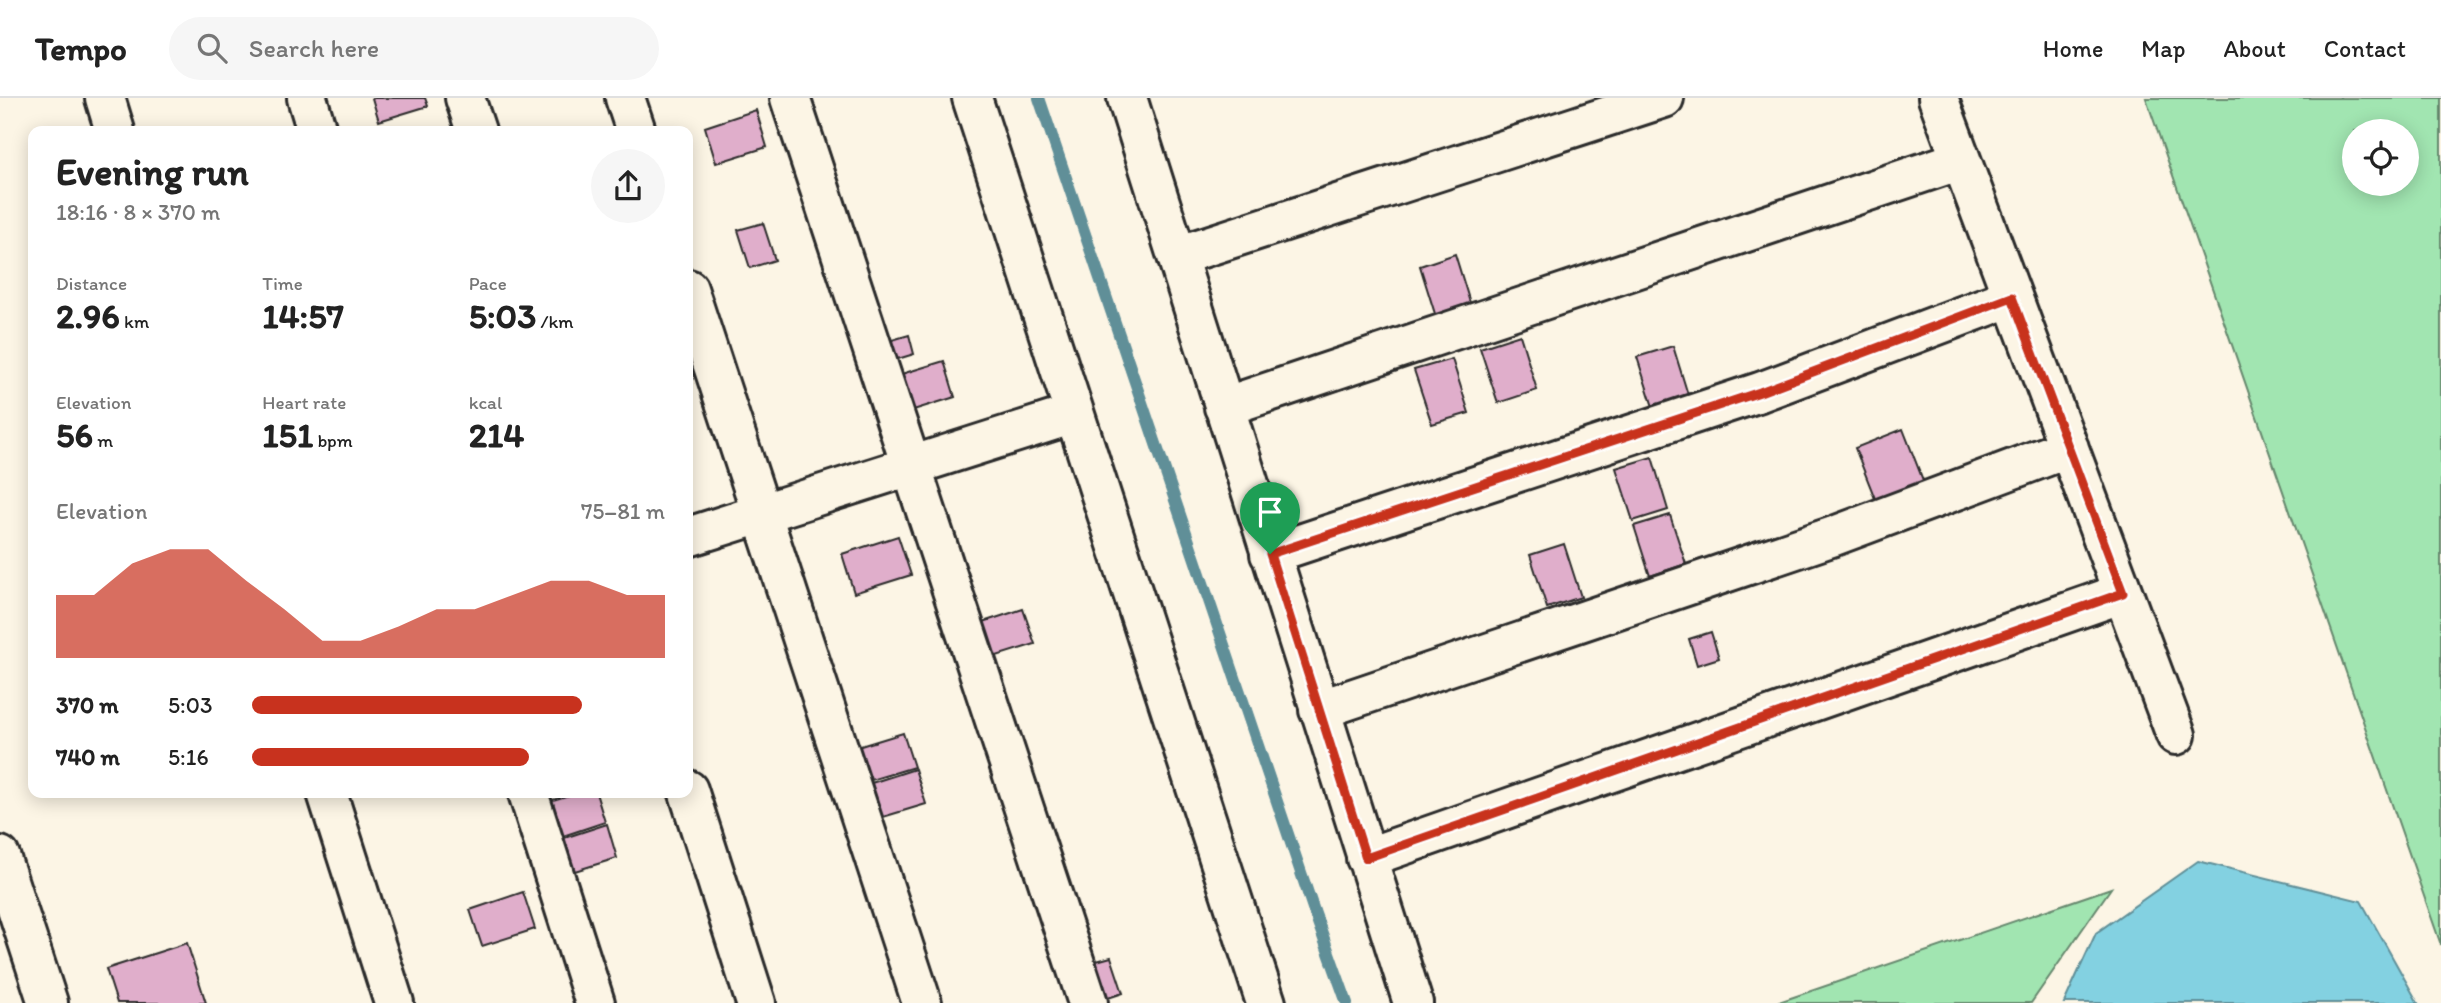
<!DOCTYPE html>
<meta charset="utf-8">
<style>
body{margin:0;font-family:Itim,sans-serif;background:#f6f6f6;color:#222;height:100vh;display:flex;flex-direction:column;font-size:26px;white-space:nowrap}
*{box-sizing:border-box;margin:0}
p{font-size:23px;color:#767676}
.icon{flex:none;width:38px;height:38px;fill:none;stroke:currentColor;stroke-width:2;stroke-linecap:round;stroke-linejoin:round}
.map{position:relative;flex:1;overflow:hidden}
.side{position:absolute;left:28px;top:28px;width:665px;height:672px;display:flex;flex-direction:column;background:#fff;border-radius:14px;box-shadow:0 4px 18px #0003}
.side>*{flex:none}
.controls{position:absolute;left:2342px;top:21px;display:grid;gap:14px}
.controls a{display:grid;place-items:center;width:77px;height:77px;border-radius:50%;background:#fff;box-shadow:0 4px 18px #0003;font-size:35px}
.pin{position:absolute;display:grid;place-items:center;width:60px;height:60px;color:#fff;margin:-72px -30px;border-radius:50% 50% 50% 0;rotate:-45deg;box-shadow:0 0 7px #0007}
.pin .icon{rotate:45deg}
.round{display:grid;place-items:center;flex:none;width:74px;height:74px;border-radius:37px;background:#f6f6f6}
.headline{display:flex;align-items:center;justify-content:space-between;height:119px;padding:0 28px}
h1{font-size:38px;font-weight:700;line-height:52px}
.figures{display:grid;grid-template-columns:repeat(3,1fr);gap:10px;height:119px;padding:7px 28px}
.figures div{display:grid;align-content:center}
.figures b{font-size:35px;font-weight:700}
.figures small{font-size:19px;font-weight:400}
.figures p{font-size:19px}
.chart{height:196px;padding:14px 28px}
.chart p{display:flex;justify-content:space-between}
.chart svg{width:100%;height:126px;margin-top:7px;fill:#c8321e;opacity:.7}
ul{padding:0 28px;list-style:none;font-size:23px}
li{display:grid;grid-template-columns:112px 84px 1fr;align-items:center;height:52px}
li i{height:18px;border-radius:9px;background:#c8321e}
header{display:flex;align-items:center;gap:42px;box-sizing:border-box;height:98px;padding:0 35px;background:#fff;border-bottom:2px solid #e0e0e0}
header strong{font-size:33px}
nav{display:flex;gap:38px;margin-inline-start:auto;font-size:24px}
.search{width:490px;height:63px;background:#f6f6f6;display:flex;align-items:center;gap:18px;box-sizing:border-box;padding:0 24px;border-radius:38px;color:#767676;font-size:26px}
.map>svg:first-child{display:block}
.green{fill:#a1e5b1;stroke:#66886e;stroke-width:2;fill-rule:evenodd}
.water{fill:#83d1e1;stroke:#608f98;stroke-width:2}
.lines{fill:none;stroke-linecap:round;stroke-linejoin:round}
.stream{stroke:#608f98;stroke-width:12}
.building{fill:#e0aecb;stroke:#2b2b2b;stroke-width:2}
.minor-casing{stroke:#2b2b2b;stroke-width:44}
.minor{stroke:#fcf5e5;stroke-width:38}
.route-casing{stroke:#fff;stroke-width:14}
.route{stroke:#c8321e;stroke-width:9}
</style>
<header>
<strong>Tempo</strong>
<div class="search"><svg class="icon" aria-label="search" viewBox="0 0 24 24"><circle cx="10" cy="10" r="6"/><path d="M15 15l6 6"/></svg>Search here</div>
<nav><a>Home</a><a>Map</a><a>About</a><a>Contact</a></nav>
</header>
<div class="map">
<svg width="2441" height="905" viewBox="0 0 2441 905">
<rect width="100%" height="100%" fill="#fcf5e5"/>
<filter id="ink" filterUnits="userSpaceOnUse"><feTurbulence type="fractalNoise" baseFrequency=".0143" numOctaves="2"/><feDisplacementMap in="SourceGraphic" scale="14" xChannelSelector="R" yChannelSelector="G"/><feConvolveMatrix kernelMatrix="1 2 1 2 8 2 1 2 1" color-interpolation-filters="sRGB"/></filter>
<g filter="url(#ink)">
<path class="green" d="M2146,0H2441V847ZM2354,33H2406V86H2354Z
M2111,790L2031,905H1776Z"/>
<path class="water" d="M2198,763L2361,803L2418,905H2064L2096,835Z"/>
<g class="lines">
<path class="stream" d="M1039,0L1315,816L1347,905"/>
</g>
<path class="building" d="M372,0H425L428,8L379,23Z
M756,12L767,49L716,65L705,29Z
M763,125L775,162L750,170L738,132Z
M1455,156L1471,208L1436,219L1420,168Z
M909,237L914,256L888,264L882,245Z
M1520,237L1537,292L1498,305L1480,250Z
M1673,248L1689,300L1654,312L1637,259Z
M1452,261L1469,315L1432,326L1414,272Z
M944,263L955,299L907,314L895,278Z
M1903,331L1924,385L1876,403L1855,350Z
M1652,359L1668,412L1633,423L1616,370Z
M1670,417L1686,466L1650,478L1634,428Z
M898,438L911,477L854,495L842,456Z
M1564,446L1581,499L1547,510L1530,457Z
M1023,511L1035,546L984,562L974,527Z
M1711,534L1719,560L1697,567L1689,541Z
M903,635L914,669L861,685L851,651Z
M915,671L926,706L873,722L862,688Z
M576,695H596L605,724L554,741L543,705Z
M607,726L617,760L565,776L555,743Z
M523,794L535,831L482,848L470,812Z
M187,845L206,905H117L106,871Z
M1111,859L1123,895L1093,905L1082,867Z"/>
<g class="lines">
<g class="minor-casing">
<path id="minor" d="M105,0L115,33
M307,0L317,33
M465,0L476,33
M625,0L636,33
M790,0L1088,905
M972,0L1266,905
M1127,0L1413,905
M1938,0L2176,637
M1177,158L1664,0
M688,191L922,905
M1224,309L1961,62
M688,439L1074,316
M1270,456L1760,294L2012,199
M1319,612L1834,438L2069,350
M688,692L756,905
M327,695L394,905
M528,695L595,905
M0,758L48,905
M1366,760L2123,495"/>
</g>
<use href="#minor" class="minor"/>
</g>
</g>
<g class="lines" filter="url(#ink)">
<g class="route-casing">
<path id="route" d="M2012,199L2123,495L1366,760L1270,456L1760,294Z"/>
</g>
<use href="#route" class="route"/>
</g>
</svg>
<div class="controls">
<a><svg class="icon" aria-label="locate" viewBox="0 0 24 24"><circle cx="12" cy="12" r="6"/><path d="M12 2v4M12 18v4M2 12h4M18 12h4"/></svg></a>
</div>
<div class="pin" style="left:1270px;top:456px;background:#1e9e55"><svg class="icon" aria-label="arrive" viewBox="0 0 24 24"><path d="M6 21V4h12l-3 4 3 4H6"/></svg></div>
<section class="side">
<div class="headline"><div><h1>Evening run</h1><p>18:16 · 8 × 370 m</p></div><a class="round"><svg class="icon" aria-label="share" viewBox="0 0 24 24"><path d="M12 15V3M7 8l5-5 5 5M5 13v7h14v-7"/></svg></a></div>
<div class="figures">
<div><p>Distance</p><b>2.96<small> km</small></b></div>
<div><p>Time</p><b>14:57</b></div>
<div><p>Pace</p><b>5:03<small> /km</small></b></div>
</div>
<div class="figures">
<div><p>Elevation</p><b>56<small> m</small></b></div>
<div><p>Heart rate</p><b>151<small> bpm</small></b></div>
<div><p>kcal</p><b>214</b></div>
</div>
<div class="chart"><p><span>Elevation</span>75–81 m</p>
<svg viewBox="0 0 160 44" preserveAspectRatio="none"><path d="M0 44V22L10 22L20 11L30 6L40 6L50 17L60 27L70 38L80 38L90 33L100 27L110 27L120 22L130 17L140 17L150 22L160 22V44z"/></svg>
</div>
<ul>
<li><b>370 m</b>5:03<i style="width:80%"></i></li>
<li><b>740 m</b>5:16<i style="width:67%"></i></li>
</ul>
</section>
</div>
